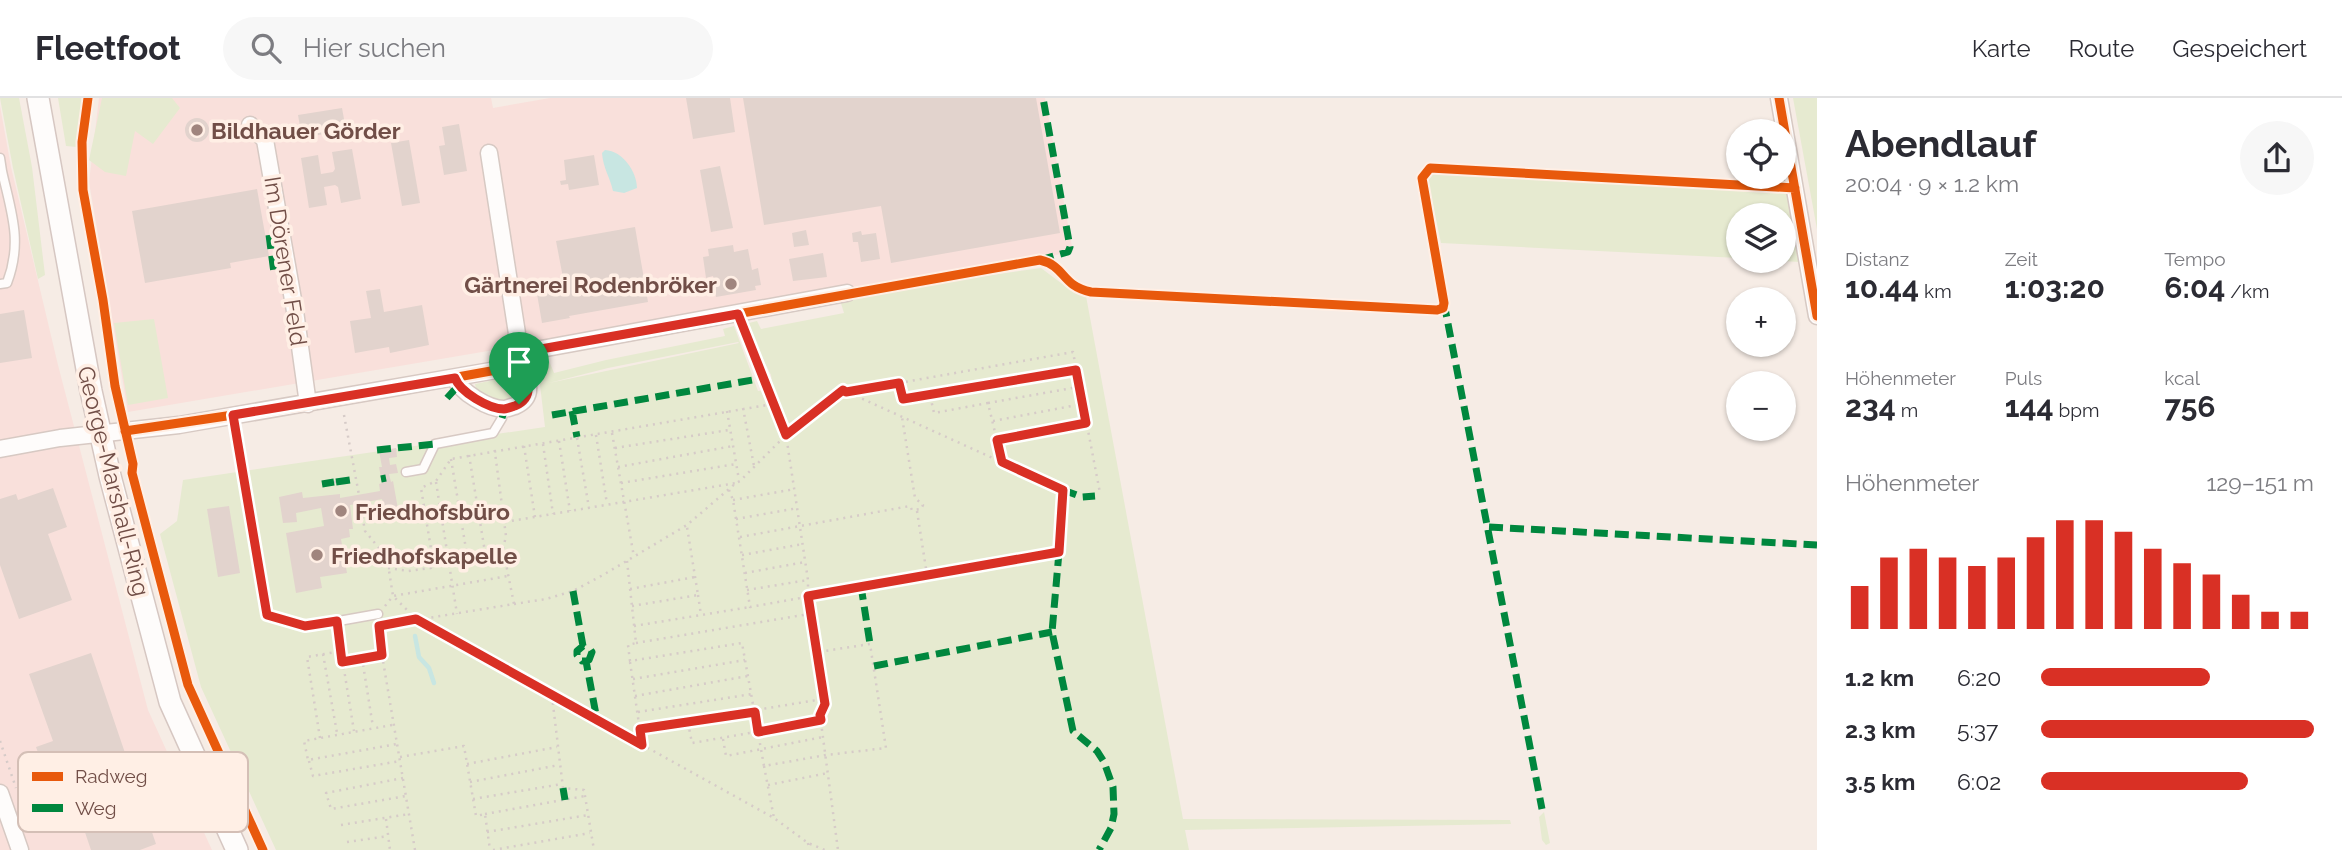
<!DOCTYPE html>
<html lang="de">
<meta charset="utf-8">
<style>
body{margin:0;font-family:Raleway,sans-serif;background:#f7f7f7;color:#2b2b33;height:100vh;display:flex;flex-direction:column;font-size:26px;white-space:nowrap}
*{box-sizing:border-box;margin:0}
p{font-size:23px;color:#7c7c81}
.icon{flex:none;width:38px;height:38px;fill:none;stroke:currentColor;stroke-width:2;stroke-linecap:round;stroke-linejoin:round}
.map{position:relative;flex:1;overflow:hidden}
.drawer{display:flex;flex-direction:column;background:#fff;width:525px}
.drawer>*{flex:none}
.fabs{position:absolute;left:1726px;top:21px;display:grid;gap:14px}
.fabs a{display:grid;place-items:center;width:70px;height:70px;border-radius:50%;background:#fff;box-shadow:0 2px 5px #0004;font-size:35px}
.pin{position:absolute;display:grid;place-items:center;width:60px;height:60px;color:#fff;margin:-72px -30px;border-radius:50% 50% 50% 0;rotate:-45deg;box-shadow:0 0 7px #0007}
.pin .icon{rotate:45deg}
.round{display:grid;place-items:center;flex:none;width:74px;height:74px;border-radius:37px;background:#f7f7f7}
.summary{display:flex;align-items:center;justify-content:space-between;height:119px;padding:0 28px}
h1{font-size:38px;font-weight:700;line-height:52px}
.stats{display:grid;grid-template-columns:repeat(3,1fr);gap:10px;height:119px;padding:7px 28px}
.stats div{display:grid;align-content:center}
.stats b{font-size:30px;font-weight:700}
.stats small{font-size:19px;font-weight:400}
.stats p{font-size:19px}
.chart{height:196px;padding:14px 28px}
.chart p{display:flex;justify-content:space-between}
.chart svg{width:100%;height:126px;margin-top:7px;stroke:#d93025;stroke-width:6}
ul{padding:0 28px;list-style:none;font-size:23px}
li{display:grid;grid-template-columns:112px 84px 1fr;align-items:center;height:52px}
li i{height:18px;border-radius:9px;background:#d93025}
header{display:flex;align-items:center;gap:42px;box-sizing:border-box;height:98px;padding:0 35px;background:#fff;border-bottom:2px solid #e1e1e2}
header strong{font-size:33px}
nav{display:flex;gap:38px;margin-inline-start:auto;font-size:24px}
.search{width:490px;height:63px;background:#f7f7f7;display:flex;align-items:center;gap:18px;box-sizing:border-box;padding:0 24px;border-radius:38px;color:#7c7c81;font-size:26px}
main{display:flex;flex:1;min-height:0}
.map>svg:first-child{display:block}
.commercial{fill:#f9e0db}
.green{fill:#e6ead0;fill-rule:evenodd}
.water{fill:#c8e6e2}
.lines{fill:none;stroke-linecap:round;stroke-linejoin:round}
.stream{stroke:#c8e6e2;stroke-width:4.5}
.building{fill:#e2d3cd}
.service-casing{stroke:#d7c9c3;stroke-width:11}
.minor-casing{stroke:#d7c9c3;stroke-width:19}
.secondary-casing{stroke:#d6c7c2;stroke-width:24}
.path{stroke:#d6cbc8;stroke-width:2.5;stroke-dasharray:2 5;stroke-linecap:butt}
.service{stroke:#fefcfb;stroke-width:8}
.minor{stroke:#fefcfb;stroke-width:16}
.secondary{stroke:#fefcfb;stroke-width:21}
.quiet{stroke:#00873e;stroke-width:7;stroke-dasharray:14 7;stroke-linecap:butt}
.cycleway-casing{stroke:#ffefe5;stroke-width:13}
.cycleway{stroke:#e8590c;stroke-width:9}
.route-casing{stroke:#fff;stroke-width:14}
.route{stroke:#d93025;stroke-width:9}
.poi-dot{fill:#a0857e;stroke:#ffefe5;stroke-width:2.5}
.labels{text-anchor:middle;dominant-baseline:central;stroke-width:7;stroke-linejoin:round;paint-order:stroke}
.poi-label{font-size:23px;font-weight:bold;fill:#714e47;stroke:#ffefe5;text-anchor:start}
.street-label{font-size:23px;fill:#714e47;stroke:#ffefe5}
.key{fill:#ffefe5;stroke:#d4bfb6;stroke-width:2}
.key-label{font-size:19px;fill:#714e47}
</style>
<header>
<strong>Fleetfoot</strong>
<div class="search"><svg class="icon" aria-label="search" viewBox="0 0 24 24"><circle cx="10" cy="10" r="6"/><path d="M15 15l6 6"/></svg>Hier suchen</div>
<nav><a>Karte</a><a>Route</a><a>Gespeichert</a></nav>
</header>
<main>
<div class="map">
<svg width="1817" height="752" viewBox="0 0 1817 752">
<rect width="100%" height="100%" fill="#f6ece5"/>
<path class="commercial" d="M99,0H491L493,10L550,0H1045L1073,154L128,314L89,84Z
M0,8L11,69L58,267L148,612L212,752H0Z"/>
<path class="green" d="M0,0H19L32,69L45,177L38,181L13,70Z
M58,0H85L77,49L66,48Z
M102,0H172L180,10L153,46L135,33L126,78L105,74L89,62Z
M1793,0H1817V131Z
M1433,74L1790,95L1800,164L1782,163L1783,117H1738V160L1441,145L1428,83Z
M1041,170L1073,194L1086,198L1183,721L1510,722L1511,726L1185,732L1189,752H276L201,589L160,436L177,423L183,382L545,329L540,287L535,269L542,259L547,258L554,275L606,262L725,238L723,231L734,228L758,293L773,291L771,277L745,226L757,223L761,231L844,215L839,199L847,198ZM738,244L739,245L549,285L608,270Z
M154,221L168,300L128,307L114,225Z
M499,281H513L520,287L519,299L506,306L488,301L477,294L475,286Z
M1544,714L1550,745L1546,747L1542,742L1539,719Z"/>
<path class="water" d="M605,52C623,53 637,74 637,90L624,95L613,93C610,79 603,70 602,55Z"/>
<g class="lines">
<path class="stream" d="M415,538L419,559L429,570L434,585"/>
</g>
<path class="building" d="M686,0H730L735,34L693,41Z
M743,0H1036L1060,135L891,165L881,108L764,127Z
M342,10L346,32L302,40L298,17Z
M185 32a12 12 0 1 1 24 0a12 12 0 1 1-24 0Z
M459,26L467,73L444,77L439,48L445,47L442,29Z
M409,42L420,105L402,108L391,45Z
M352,51L361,101L341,105L338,89L335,87L324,89L327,107L309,110L301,60L318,57L321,76L333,74L335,71L332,54Z
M594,57L599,87L569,92L568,86L561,87L560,83L566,82L564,62Z
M720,68L733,130L711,134L700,72Z
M257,91L269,158L230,165L231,170L145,185L132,113Z
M635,129L648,204L569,218L570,220L542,225L536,190L564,185L556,143Z
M806,132L809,147L794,149L792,135Z
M861,133L862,137L876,135L880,161L861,164L858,144H853L852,135Z
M733,147L734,154L748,151L752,172L758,170L761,187L755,188L756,192L716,199L713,178L706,180L703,159L709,158L708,151Z
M823,155L827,179L793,183L789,161Z
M380,191L384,214L422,207L429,247L390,255L389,249L355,255L350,223L371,220L366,193Z
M24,212L32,260L0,265V216Z
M396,350L397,359L389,360L390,367L396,366L398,375L389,376L391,384L393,383L398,411L384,413L382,401L350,407L353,431H349L350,439L341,441L347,475L320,479L322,490L296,495L286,435L324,428L321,410L296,415L297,424L283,425L279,399L302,394L303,400L340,396V400L380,393L379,386L382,385L379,369H382L379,353Z
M53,390L67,429L48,436L72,502L19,521L0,467V401L16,396L18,402Z
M229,408L240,475L218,479L207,411Z
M91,555L156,746L140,752H91L73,699L56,705L36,649L53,643L29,576Z"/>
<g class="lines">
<g class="service-casing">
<path id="service" d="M0,60L2,73
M0,72L2,73C11,114 23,143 7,185L0,186
M233,317L267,517L305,529L378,516
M406,374L423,371L435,346L493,335L502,320"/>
</g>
<g class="minor-casing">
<path id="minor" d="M1779,0L1817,218
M250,27L265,42L295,213L308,306
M455,280C460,294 489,311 504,311C506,311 514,308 515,308C535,299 529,281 518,268V242L489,55
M0,351L60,340L179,327L502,271L518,268L541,251L847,195
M0,695L20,752"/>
</g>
<g class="secondary-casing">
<path id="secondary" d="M38,0L91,293L110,378L170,604L237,752"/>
</g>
<path class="path" d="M744,230L786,337L808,482V498L825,606L820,617L838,752
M899,285L1073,254L1100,395
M847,294L899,285L903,301L930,297L934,315L988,305L1002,364
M930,297L1075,272
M988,305L1078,289
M743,310L754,368
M727,313L739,382
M344,317L359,397
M993,323L1082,306
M612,335L634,459
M596,337L607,406
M577,340L589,410
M997,342L1086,325
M559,343L570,413
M543,346L553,416
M524,348L535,419
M615,350L729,332
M469,357L485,454
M451,361L467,457
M618,369L733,348
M334,384H336
M436,384L457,516
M621,385L736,366
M733,402L795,391
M360,405L365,433L387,460L393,498L416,521L774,720L808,745L825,752
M917,413L927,477
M736,421L798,410
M505,424L736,385
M740,439L910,408L912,412L921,411L923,407L915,400L902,319
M742,457L803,446
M433,463L421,390L436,383L451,361L773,306
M627,463L636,545L628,547L630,563L742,545L764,668L826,657L886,650L870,546L818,554
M388,470L408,473L431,470L433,463L501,451
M745,475L805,464
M630,491L695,479
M747,492L808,482
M698,497L701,517
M514,506L546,501L573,493L603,477L687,427L736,385L740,383L786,337L843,292L1063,392L1059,454L750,509L733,402L729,392
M385,508L393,498L508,478
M632,508L698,497L687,429
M634,528L750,509
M338,535L341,553
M636,545L809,516
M323,556L337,635
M362,560L373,629
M342,564L381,557
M630,564L642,647
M633,581L745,562
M552,598L563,690L584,692L594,752
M635,598L748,578
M638,614L752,596
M688,625L692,645L819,623
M392,627L304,643L308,662L397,646
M640,631L823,601
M320,640L307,559L341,553L354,633
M723,641L726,658L823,639
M0,643L16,690
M400,659L464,648L476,718L485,716L490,752
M309,663L313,678L400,663
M467,666L557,649
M764,668L774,720
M403,680L326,695L331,711L406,698
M470,684L559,667
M768,687L828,675
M473,701L562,686
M485,716L585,698
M386,721L390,752
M341,727L409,716
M487,734L588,717
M347,744L388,738
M808,745L809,752
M415,752L382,557L379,528L514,506L503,451L506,438L494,347
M493,752L590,735"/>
<use href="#service" class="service"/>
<use href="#minor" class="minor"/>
<use href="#secondary" class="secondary"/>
<path class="quiet" d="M269,137L274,175
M1040,162L1068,154L1070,149L1043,0
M1444,205L1542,711
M447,300L458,288
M572,313L577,339
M552,317L764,280
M502,320L505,311
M377,352L435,346
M381,381L386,380
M336,384L356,381
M322,386L334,384
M1063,392L1082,399L1095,398
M1489,429L1817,447
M1059,454L1052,534L1073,633L1097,653L1104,664L1113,689L1114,716L1111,730L1099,752
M861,488L870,546
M573,493L583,548
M586,563L589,562L592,554L590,551L583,548L577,553V557L582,563H586L597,622
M874,568L1052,534
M563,690L565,702"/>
<g class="cycleway-casing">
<path id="cycleway" d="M88,0L82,44L83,92L103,202L115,288L133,366L132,375L188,587L263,752
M1779,0L1817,218
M125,333L308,306L502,271L518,268L541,251L1040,162C1066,168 1061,188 1091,194L1437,212L1443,210L1444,205L1422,80L1430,70L1795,90"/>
</g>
<use href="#cycleway" class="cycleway"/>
</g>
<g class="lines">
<g class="route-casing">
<path id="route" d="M738,216L786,337L843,292L846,294L899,285L903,301L1076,272L1086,325L997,342L1002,364L1063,392L1059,454L808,498L825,606L820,617L821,622L758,634L755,614L640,631L642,647L416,521L379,528L382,557L342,564L337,523L305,528L267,517L233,317L455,280C460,294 489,311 504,311C506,311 514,308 515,308C535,299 529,281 518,268L541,251Z"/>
</g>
<use href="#route" class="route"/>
</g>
<g class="poi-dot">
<circle cx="197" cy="32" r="7"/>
<circle cx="731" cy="186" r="7"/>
<circle cx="341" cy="413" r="7"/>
<circle cx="317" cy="457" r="7"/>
</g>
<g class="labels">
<g class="poi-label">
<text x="211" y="32">Bildhauer Görder</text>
<text x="717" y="186" text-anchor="end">Gärtnerei Rodenbröker</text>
<text x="355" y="413">Friedhofsbüro</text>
<text x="331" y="457">Friedhofskapelle</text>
</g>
<g class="street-label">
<text transform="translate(286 163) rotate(81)">Im Dörener Feld</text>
<text transform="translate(114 383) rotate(76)">George-Marshall-Ring</text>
</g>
</g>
<rect x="18" y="654" width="230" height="80" rx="10" class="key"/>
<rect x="32" y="674" width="31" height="9" fill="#e8590c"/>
<rect x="32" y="706" width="31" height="8" fill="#00873e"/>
<g class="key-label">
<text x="75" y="685">Radweg</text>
<text x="75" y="717">Weg</text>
</g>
</svg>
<div class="fabs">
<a><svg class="icon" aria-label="locate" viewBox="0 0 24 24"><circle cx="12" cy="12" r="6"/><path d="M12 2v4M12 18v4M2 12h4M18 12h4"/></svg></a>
<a><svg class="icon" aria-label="layers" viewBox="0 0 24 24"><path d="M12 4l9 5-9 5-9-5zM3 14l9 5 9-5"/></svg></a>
<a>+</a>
<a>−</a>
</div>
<div class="pin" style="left:519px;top:306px;background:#1e9e55"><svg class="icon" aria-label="arrive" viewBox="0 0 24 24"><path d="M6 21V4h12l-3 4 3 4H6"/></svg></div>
</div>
<section class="drawer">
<div class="summary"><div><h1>Abendlauf</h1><p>20:04 · 9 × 1.2 km</p></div><a class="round"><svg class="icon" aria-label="share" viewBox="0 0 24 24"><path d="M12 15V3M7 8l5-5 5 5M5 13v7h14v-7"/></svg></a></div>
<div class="stats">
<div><p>Distanz</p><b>10.44<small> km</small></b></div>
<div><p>Zeit</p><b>1:03:20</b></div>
<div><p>Tempo</p><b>6:04<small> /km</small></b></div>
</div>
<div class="stats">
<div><p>Höhenmeter</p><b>234<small> m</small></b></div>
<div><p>Puls</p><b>144<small> bpm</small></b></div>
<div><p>kcal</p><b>756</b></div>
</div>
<div class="chart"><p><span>Höhenmeter</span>129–151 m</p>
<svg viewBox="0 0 160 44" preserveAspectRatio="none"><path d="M5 44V29M15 44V19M25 44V16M35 44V19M45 44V22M55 44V19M65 44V12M75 44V6M85 44V6M95 44V10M105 44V16M115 44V21M125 44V25M135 44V32M145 44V38M155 44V38"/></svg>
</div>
<ul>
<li><b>1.2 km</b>6:20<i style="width:62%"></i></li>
<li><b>2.3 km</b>5:37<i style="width:100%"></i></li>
<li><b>3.5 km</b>6:02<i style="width:76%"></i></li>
</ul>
</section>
</main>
